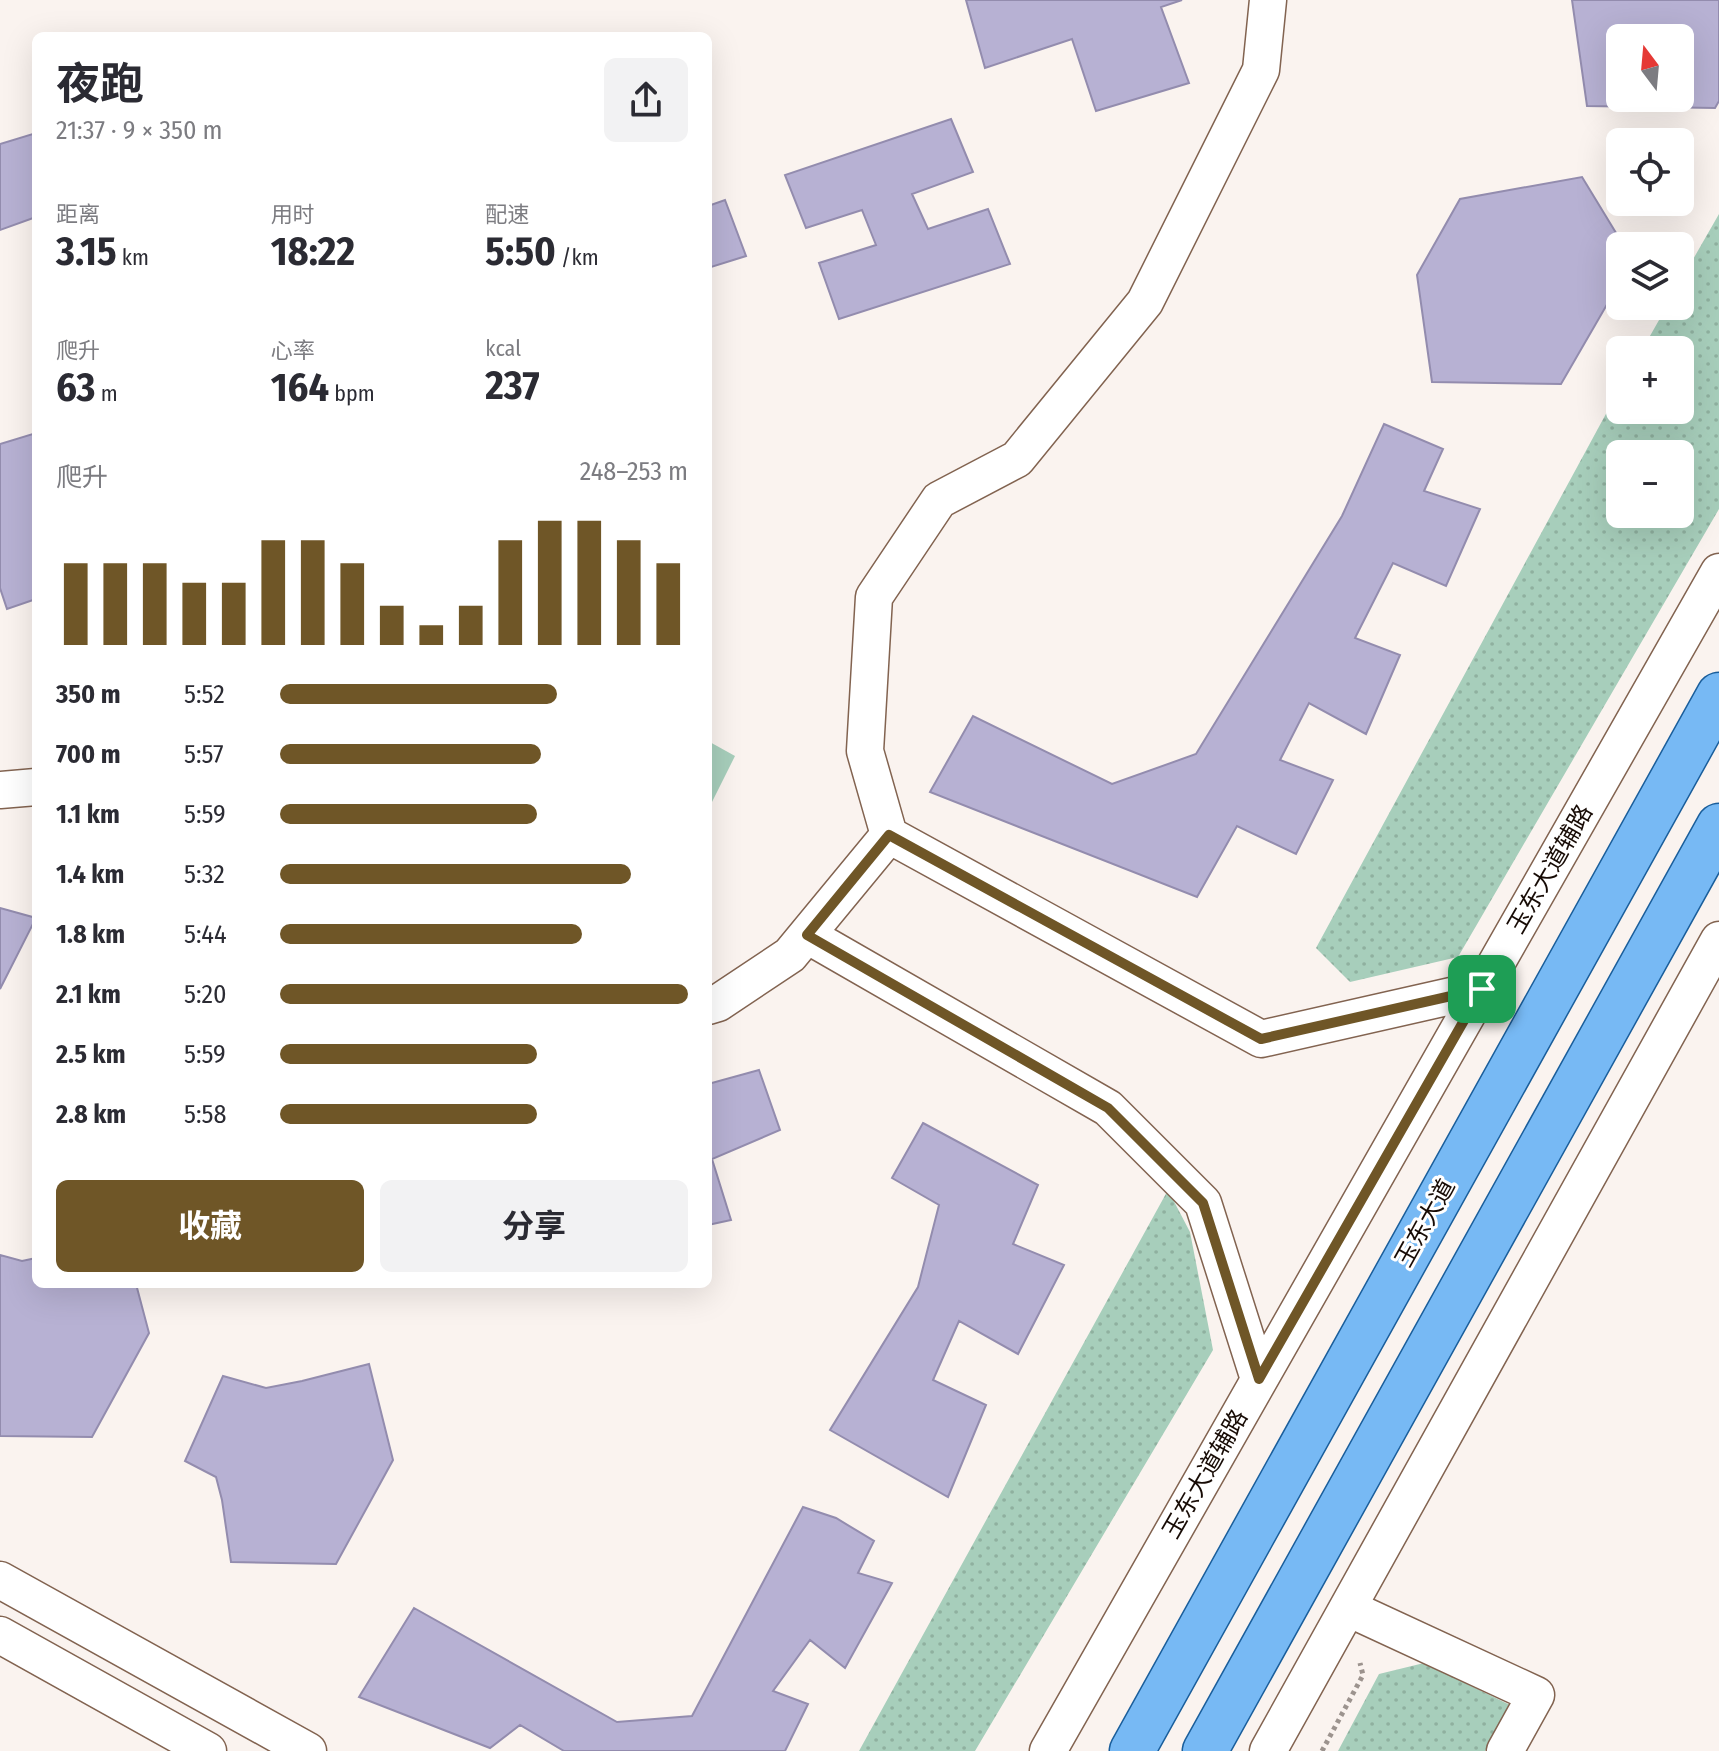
<!DOCTYPE html>
<html lang="zh">
<meta charset="utf-8">
<style>
body{margin:0;font-family:"Fira Sans Condensed","Noto Sans SC",sans-serif;background:#f2f2f3;color:#2b2b33;height:100vh;display:flex;flex-direction:column;font-size:30px;white-space:nowrap}
*{box-sizing:border-box;margin:0}
p{font-size:26px;color:#7c7c81}
.icon{flex:none;width:44px;height:44px;fill:none;stroke:currentColor;stroke-width:2;stroke-linecap:round;stroke-linejoin:round}
.map{position:relative;flex:1;overflow:hidden}
.side{position:absolute;left:32px;top:32px;width:680px;height:1256px;display:flex;flex-direction:column;background:#fff;border-radius:12px;box-shadow:0 8px 32px #0002}
.side>*{flex:none}
.needle{width:52px;rotate:344deg}
.fabs{position:absolute;left:1606px;top:24px;display:grid;gap:16px}
.fabs a{display:grid;place-items:center;width:88px;height:88px;border-radius:12px;background:#fff;box-shadow:0 8px 32px #0002;font-size:40px}
.pin{position:absolute;display:grid;place-items:center;width:68px;height:68px;color:#fff;margin:-34px;border-radius:16px;box-shadow:0 4px 12px #0006}
.round{display:grid;place-items:center;flex:none;width:84px;height:84px;border-radius:12px;background:#f2f2f3}
.overview{display:flex;align-items:center;justify-content:space-between;height:136px;padding:0 24px}
h1{font-size:44px;font-weight:700;line-height:60px}
.metrics{display:grid;grid-template-columns:repeat(3,1fr);gap:12px;height:136px;padding:8px 24px}
.metrics div{display:grid;align-content:center}
.metrics b{font-size:40px;font-weight:700}
.metrics small{font-size:22px;font-weight:400}
.metrics p{font-size:22px}
.chart{height:224px;padding:16px 24px}
.chart p{display:flex;justify-content:space-between}
.chart svg{width:100%;height:144px;margin-top:8px;stroke:#6f5627;stroke-width:6}
.cta{display:flex;gap:16px;margin-top:auto;padding:16px 24px}
.cta a{flex:1;height:92px;border-radius:12px;background:#6f5627;color:#fff;font-size:32px;font-weight:700;line-height:92px;text-align:center}
.cta a+a{background:#f2f2f3;color:#2b2b33}
ul{padding:0 24px;list-style:none;font-size:26px}
li{display:grid;grid-template-columns:128px 96px 1fr;align-items:center;height:60px}
li i{height:20px;border-radius:10px;background:#6f5627}
.map>svg:first-child{display:block}
.grass{fill:url(#grass-dots);fill-rule:evenodd}
.garden{fill:#a7cebb}
.building{fill:#b7b1d3;stroke:#938cae;stroke-width:2;fill-rule:evenodd}
.lines{fill:none;stroke-linecap:round;stroke-linejoin:round}
.minor-casing{stroke:#826350;stroke-width:39}
.major-casing{stroke:#1a5e9b;stroke-width:47}
.path{stroke:#9c938e;stroke-width:5;stroke-dasharray:4 4;stroke-linecap:butt}
.minor{stroke:#fff;stroke-width:36}
.major{stroke:#77b9f4;stroke-width:44}
.route-casing{stroke:#fff;stroke-width:16}
.route{stroke:#6f5627;stroke-width:10}
.labels{text-anchor:middle;dominant-baseline:central;stroke-width:6;stroke-linejoin:round;paint-order:stroke}
.street-label{font-size:24px;fill:#170b05;stroke:#fff}
</style>
<div class="map">
<svg width="1719" height="1751" viewBox="0 0 1719 1751">
<defs>
<pattern id="grass-dots" width="8" height="8" patternUnits="userSpaceOnUse" patternTransform="scale(2)"><rect width="8" height="8" fill="#a7cebb"/><path d="M2 2h.1M6 6h.1" fill="none" stroke="#8fb09f" stroke-width="1.8" stroke-linecap="round"/></pattern>
</defs>
<rect width="100%" height="100%" fill="#faf3ef"/>
<path class="grass" d="M1719,214V509L1458,957L1350,982L1316,948L1620,388V410H1680V350H1642L1667,306H1680V282ZM1620,454H1680V514H1620Z
M1168,1190L1190,1232L1213,1350L975,1751H859Z
M1424,1663L1510,1705L1485,1751H1338L1379,1674Z"/>
<path class="garden" d="M708,741L735,756L708,810Z"/>
<path class="building" d="M966,0H1182L1161,7L1189,83L1096,111L1072,39L985,68Z
M1572,0H1719V101L1715,108L1587,106ZM1620,38H1680V98H1620Z
M951,119L973,172L912,194L928,229L988,209L1010,264L839,319L819,263L876,245L862,210L806,228L785,175Z
M36,133V217L0,230V144Z
M1582,177L1624,246H1620V282L1561,384L1432,382L1417,275L1460,199Z
M725,200L746,256L708,268V206Z
M1384,424L1443,449L1424,491L1480,509L1446,586L1393,563L1355,638L1400,655L1366,734L1309,703L1280,760L1333,780L1296,854L1237,826L1197,897L930,792L973,716L1112,784L1196,754L1342,516Z
M36,433V599L7,609L0,588V444Z
M0,908L36,918L0,989Z
M759,1070L780,1130L712,1159L731,1220L708,1225V1084Z
M923,1123L1038,1185L1013,1244L1064,1265L1018,1354L959,1321L933,1380L986,1405L948,1497L830,1430L918,1287L939,1205L892,1178Z
M0,1255L22,1261L36,1258V1284H136L149,1333L92,1437L0,1436Z
M369,1364L393,1460L336,1564L231,1562L222,1500L216,1477L185,1461L223,1376L266,1388L302,1381Z
M803,1507L836,1518L874,1541L858,1573L892,1583L845,1668L810,1640L773,1691L808,1704L785,1751H564L520,1725L490,1748L359,1697L414,1608L617,1722L692,1716Z"/>
<g class="lines">
<g class="minor-casing">
<path id="minor" d="M1268,0L1261,70L1145,302L1017,459L939,500L874,597L865,751L889,835L1261,1039L1482,989
M0,790L36,787
M807,935L1108,1108L1203,1203L1259,1379
M708,1006L718,1003L790,955L889,835
M0,1580L308,1751
M1348,1608L1536,1695L1505,1751
M0,1635L208,1751
M1048,1751L1719,572
M1268,1751L1719,940"/>
</g>
<g class="major-casing">
<path id="major" d="M1132,1751L1719,695
M1205,1751L1719,826"/>
</g>
<path class="path" d="M1322,1751L1363,1675L1360,1663"/>
<use href="#minor" class="minor"/>
<use href="#major" class="major"/>
</g>
<g class="lines">
<g class="route-casing">
<path id="route" d="M889,835L1261,1039L1482,989L1259,1379L1203,1203L1108,1108L807,935Z"/>
</g>
<use href="#route" class="route"/>
</g>
<g class="labels">
<g class="street-label">
<text transform="translate(1550 869) rotate(-60)">玉东大道辅路</text>
<text transform="translate(1425 1223) rotate(-61)">玉东大道</text>
<text transform="translate(1205 1474) rotate(-60)">玉东大道辅路</text>
</g>
</g>
</svg>
<div class="fabs">
<a><svg class="needle" viewBox="-14 -14 28 28"><path d="M0-13l5 13h-10z" fill="#e53935"/><path d="M0 13l5-13h-10z" fill="#7c7c81"/></svg></a>
<a><svg class="icon" aria-label="locate" viewBox="0 0 24 24"><circle cx="12" cy="12" r="6"/><path d="M12 2v4M12 18v4M2 12h4M18 12h4"/></svg></a>
<a><svg class="icon" aria-label="layers" viewBox="0 0 24 24"><path d="M12 4l9 5-9 5-9-5zM3 14l9 5 9-5"/></svg></a>
<a>+</a>
<a>−</a>
</div>
<div class="pin" style="left:1482px;top:989px;background:#1e9e55"><svg class="icon" aria-label="arrive" viewBox="0 0 24 24"><path d="M6 21V4h12l-3 4 3 4H6"/></svg></div>
<section class="side">
<div class="overview"><div><h1>夜跑</h1><p>21:37 · 9 × 350 m</p></div><a class="round"><svg class="icon" aria-label="share" viewBox="0 0 24 24"><path d="M12 15V3M7 8l5-5 5 5M5 13v7h14v-7"/></svg></a></div>
<div class="metrics">
<div><p>距离</p><b>3.15<small> km</small></b></div>
<div><p>用时</p><b>18:22</b></div>
<div><p>配速</p><b>5:50<small> /km</small></b></div>
</div>
<div class="metrics">
<div><p>爬升</p><b>63<small> m</small></b></div>
<div><p>心率</p><b>164<small> bpm</small></b></div>
<div><p>kcal</p><b>237</b></div>
</div>
<div class="chart"><p><span>爬升</span>248–253 m</p>
<svg viewBox="0 0 160 44" preserveAspectRatio="none"><path d="M5 44V19M15 44V19M25 44V19M35 44V25M45 44V25M55 44V12M65 44V12M75 44V19M85 44V32M95 44V38M105 44V32M115 44V12M125 44V6M135 44V6M145 44V12M155 44V19"/></svg>
</div>
<ul>
<li><b>350 m</b>5:52<i style="width:68%"></i></li>
<li><b>700 m</b>5:57<i style="width:64%"></i></li>
<li><b>1.1 km</b>5:59<i style="width:63%"></i></li>
<li><b>1.4 km</b>5:32<i style="width:86%"></i></li>
<li><b>1.8 km</b>5:44<i style="width:74%"></i></li>
<li><b>2.1 km</b>5:20<i style="width:100%"></i></li>
<li><b>2.5 km</b>5:59<i style="width:63%"></i></li>
<li><b>2.8 km</b>5:58<i style="width:63%"></i></li>
</ul>
<div class="cta"><a>收藏</a><a>分享</a></div>
</section>
</div>
